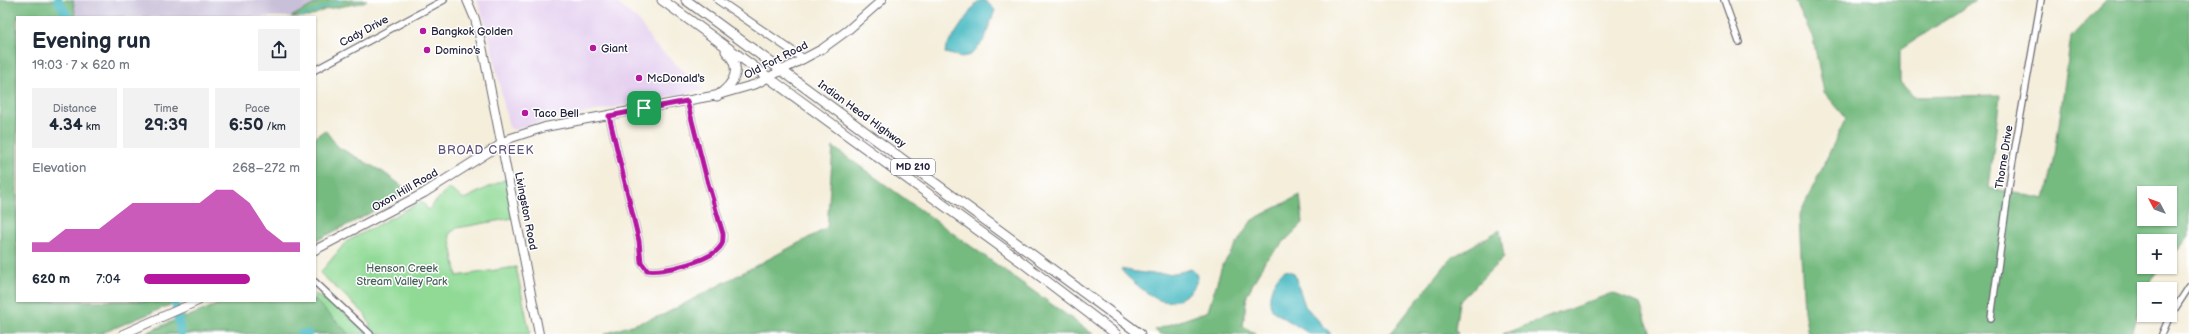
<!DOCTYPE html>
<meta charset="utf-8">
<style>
body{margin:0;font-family:"Balsamiq Sans",sans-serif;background:#f2f2f3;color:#1f2937;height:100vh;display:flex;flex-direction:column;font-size:15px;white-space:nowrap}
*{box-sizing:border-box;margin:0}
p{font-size:13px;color:#747a83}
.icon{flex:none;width:22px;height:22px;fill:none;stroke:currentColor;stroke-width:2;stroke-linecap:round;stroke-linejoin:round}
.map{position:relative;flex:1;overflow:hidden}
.drawer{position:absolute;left:16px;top:16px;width:300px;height:286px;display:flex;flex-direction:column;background:#fff;border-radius:0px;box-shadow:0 1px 3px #0004}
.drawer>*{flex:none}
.needle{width:26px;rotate:311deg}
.tools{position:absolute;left:2137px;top:186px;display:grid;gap:8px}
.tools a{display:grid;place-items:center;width:40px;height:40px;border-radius:0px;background:#fff;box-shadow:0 1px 3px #0004;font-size:20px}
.pin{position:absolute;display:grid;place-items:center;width:34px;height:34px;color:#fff;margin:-17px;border-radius:8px;box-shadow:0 2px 6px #0006}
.round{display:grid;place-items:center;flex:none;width:42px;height:42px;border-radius:0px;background:#f2f2f3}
.headline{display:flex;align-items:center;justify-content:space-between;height:68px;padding:0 16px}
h1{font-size:22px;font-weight:600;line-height:30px}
.figures{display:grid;grid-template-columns:repeat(3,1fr);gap:6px;height:68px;padding:4px 16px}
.figures div{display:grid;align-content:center;border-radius:0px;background:#f2f2f3;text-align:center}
.figures b{font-size:17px;font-weight:600}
.figures small{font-size:11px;font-weight:400}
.figures p{font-size:11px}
.chart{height:112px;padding:8px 16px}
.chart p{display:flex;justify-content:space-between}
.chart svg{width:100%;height:72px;margin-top:4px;fill:#b5179e;opacity:.7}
ul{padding:0 16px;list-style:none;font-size:13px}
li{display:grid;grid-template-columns:64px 48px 1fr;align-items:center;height:30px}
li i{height:10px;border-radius:5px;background:#b5179e}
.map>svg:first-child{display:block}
.built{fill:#e6d2f0}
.industrial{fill:#c8bfd8}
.green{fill:#91da96;stroke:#5a7e68}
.forest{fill:#74ba7f;stroke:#4b6e5d;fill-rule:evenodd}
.water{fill:#4cbbc3;stroke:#376e7f}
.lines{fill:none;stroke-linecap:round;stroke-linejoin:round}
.stream{stroke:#4cbbc3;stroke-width:1.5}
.river{stroke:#4cbbc3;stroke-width:9}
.minor-casing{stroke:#6c6973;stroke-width:8}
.tertiary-casing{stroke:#6c6973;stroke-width:9}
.secondary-casing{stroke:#6c6973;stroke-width:10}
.trunk-casing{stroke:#6c6973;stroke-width:11}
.minor{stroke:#fff;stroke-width:5.5}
.tertiary{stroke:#fff;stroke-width:7}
.secondary{stroke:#fff;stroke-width:8}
.trunk{stroke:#fff;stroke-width:9}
.route-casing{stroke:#fff;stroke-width:8}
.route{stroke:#b5179e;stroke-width:5}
.poi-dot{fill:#b5179e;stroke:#fff;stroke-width:1.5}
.labels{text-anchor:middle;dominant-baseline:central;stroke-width:3;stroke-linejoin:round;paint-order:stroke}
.shield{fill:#fff;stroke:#646476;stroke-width:1}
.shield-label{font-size:10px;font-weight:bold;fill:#22223b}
.street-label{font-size:11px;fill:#22223b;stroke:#fff}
.poi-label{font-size:11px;fill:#22223b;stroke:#fff;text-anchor:start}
.park-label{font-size:11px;fill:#49625b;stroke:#fff}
.neighbourhood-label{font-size:12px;letter-spacing:1px;fill:#5f537a;stroke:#fff}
</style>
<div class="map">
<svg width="2189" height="334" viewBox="0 0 2189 334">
<rect width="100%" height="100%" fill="#fff"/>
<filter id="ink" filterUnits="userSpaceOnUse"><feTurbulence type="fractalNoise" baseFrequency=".025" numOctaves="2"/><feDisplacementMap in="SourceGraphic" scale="8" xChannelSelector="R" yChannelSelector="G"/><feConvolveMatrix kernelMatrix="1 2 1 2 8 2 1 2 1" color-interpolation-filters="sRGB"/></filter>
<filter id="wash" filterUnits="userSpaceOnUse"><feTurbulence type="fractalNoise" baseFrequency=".012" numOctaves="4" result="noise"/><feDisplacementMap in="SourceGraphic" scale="16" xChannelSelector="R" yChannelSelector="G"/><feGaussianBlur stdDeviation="0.9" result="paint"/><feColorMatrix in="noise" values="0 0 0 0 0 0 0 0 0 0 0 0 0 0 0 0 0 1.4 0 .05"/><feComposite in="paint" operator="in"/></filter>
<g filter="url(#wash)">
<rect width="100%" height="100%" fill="#f4eedb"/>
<path class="built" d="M477,0H600L618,4L638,20L653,43L704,90L535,123L514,130L509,127L487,27Z"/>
<path class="industrial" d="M73,0H322L291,17H76Z"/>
<path class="green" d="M506,179L513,218L457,228L449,234L457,276L516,267L530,334H375L368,328L370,325L365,314L320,273L346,242L422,201L428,210L448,188L464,199Z
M315,294L339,308L369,334H283L315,301Z
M184,315L188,334H144Z"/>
<path class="forest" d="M0,0H73L76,17H17V301H180L100,334H0Z
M322,0H367L361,3L327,9L309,17H291Z
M1795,0H1976L1900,50V82L1914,97L2000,95L1989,188L2045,199L2054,161L2071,37L2106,0H2189V236L2170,258V241H2144V267H2162L2152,279L2148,289H2144V300L2131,334H1808L1804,311L1799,216L1846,118L1824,92L1813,38ZM2144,193H2170V219H2144Z
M325,130L338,147L383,172L409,191L359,219L315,241V137Z
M833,147L1093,334H604L663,315L827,228Z
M1300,195L1303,223L1265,261L1247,295L1243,326L1256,334H1160L1155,330L1208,311L1222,266L1252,220Z
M1500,230L1504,257L1459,302L1455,329L1458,334H1390L1451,258Z
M1612,293L1640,304L1651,334H1503Z
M315,300L349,334H145L226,301Z"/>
<path class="water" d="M982,0L987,2L995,10L984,40L971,55L961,57L945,53L946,47L976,3Z
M1121,269C1144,274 1168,277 1191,269L1197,274C1199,292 1175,306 1159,300C1152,298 1122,274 1121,269Z
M1285,270L1294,273L1305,306L1331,334H1310L1273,311C1265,299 1273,278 1285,270Z"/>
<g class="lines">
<path class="stream" d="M301,17L342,0"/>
<path class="river" d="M58,0L68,17
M175,301L181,334
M301,334H308"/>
</g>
</g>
<g filter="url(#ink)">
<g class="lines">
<g class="minor-casing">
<path id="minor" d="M1724,0L1739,42
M315,70L444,0
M609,116L639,241L641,262L647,270C663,273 715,260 722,244C723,241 723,237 723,234L707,180L687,101
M315,282L370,334
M1991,318L2012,165L2041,0
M2162,334L2169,318L2189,287"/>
</g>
<g class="tertiary-casing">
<path id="tertiary" d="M718,0L804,59"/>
</g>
<g class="secondary-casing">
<path id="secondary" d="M467,0L475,19L482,46L539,334
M315,250L424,193L511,138L545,127L587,119L718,95L756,84L822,49L848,30L882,0
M123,334L198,301"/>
</g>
<g class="trunk-casing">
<path id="trunk" d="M662,0L1019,260L1116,334
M686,0L1140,334
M717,96C735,84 743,68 726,51"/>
</g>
<use href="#minor" class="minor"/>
<use href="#tertiary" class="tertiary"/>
<use href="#secondary" class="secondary"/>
<use href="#trunk" class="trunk"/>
</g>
</g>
<g class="lines" filter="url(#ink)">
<g class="route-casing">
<path id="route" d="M687,101L707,180L723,234C723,237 723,241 722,244C715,260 663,273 647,270L641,262L639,241L609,116Z"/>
</g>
<use href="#route" class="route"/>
</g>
<g class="poi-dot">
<circle cx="423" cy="31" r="4"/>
<circle cx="593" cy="48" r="4"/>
<circle cx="427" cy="50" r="4"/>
<circle cx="639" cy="78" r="4"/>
<circle cx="525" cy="113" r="4"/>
</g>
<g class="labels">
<rect class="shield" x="891" y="159" width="44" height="16" rx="3"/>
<g class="shield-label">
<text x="913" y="167">MD 210</text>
</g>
<g class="street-label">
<text transform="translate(364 31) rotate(-28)">Cady Drive</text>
<text transform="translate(776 60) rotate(-27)">Old Fort Road</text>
<text transform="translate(862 114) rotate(36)">Indian Head Highway</text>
<text transform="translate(2004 157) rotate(-81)">Thorne Drive</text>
<text transform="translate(405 190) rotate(-30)">Oxon Hill Road</text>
<text transform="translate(526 211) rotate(79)">Livingston Road</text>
</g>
<g class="poi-label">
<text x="431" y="31">Bangkok Golden</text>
<text x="601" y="48">Giant</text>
<text x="435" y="50">Domino's</text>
<text x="647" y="78">McDonald's</text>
<text x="533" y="113">Taco Bell</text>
</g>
<g class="park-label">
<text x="402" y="268">Henson Creek<tspan x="402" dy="13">Stream Valley Park</tspan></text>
</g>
<g class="neighbourhood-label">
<text x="486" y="150">BROAD CREEK</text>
</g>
</g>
</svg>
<div class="tools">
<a><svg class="needle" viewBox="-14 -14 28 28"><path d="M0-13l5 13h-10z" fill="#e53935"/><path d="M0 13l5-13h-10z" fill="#747a83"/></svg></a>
<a>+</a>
<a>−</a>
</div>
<div class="pin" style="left:644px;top:108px;background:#1e9e55"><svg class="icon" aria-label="arrive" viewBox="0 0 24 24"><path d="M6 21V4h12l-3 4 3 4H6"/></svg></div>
<section class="drawer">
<div class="headline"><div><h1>Evening run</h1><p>19:03 · 7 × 620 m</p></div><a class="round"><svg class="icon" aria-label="share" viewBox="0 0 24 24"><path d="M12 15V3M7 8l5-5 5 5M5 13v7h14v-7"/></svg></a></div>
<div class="figures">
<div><p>Distance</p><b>4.34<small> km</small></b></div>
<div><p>Time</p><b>29:39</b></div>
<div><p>Pace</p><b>6:50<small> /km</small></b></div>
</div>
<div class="chart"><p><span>Elevation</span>268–272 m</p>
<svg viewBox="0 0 160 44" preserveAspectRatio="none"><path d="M0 44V38L10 38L20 30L30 30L40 30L50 22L60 14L70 14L80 14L90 14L100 14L110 6L120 6L130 14L140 30L150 38L160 38V44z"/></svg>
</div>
<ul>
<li><b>620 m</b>7:04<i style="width:68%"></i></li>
</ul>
</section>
</div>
